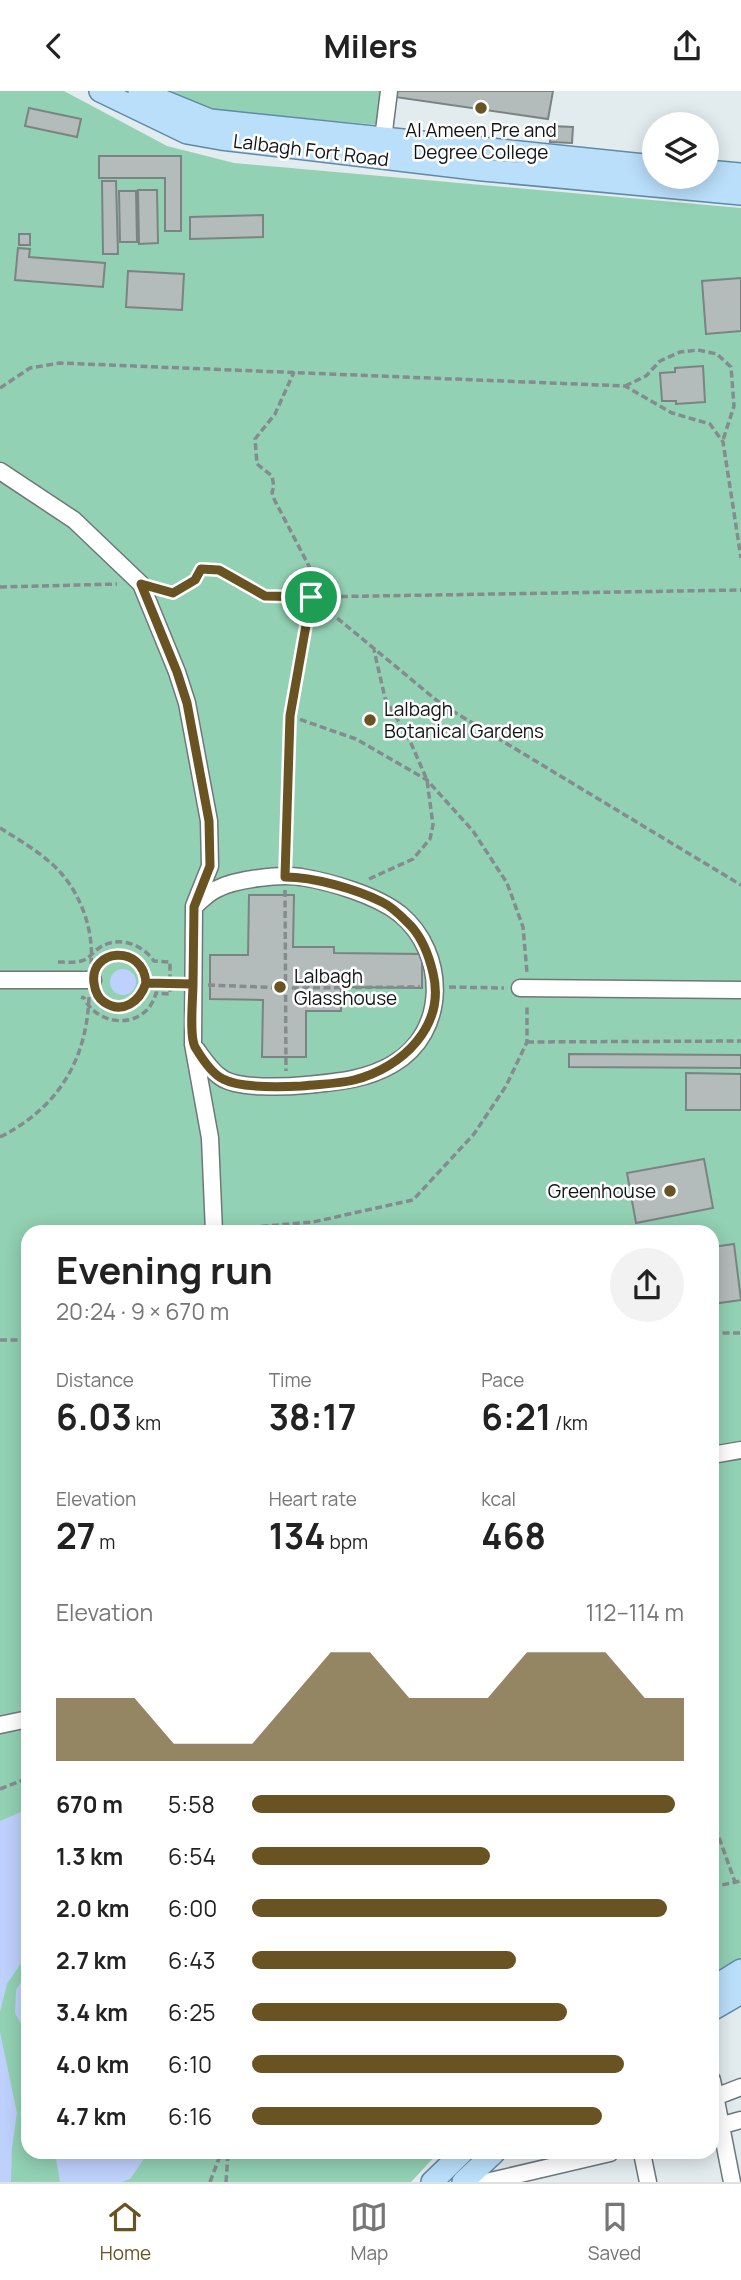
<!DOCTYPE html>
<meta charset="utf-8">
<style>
body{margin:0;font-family:Manrope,sans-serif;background:#f2f2f2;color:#222;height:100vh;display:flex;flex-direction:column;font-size:26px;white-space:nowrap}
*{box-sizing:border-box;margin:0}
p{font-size:23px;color:#767676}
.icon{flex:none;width:38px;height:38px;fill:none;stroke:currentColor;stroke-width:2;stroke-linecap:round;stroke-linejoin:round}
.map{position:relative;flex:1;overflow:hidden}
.panel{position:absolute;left:21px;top:1134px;width:698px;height:934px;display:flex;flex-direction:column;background:#fff;border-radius:21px;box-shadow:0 4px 18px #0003}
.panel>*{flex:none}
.buttons{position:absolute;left:642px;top:21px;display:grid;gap:14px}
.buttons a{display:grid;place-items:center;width:77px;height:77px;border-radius:50%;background:#fff;box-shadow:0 4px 18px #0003;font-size:35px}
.pin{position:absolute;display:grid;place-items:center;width:60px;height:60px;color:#fff;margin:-30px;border:4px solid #fff;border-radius:50%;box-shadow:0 2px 7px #0007}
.round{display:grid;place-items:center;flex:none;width:74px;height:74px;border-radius:37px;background:#f2f2f2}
.head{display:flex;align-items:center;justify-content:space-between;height:119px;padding:0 35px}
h1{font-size:38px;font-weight:700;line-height:52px}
.stats{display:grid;grid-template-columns:repeat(3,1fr);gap:10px;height:119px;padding:7px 35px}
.stats div{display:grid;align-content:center}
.stats b{font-size:35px;font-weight:700}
.stats small{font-size:19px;font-weight:400}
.stats p{font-size:19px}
.chart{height:196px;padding:14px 35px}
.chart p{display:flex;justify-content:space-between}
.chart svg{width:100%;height:126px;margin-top:7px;fill:#695322;opacity:.7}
ul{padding:0 35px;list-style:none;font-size:23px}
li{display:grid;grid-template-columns:112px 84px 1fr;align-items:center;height:52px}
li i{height:18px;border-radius:9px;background:#695322}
header{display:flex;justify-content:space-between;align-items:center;height:91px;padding:0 35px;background:#fff;font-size:32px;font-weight:700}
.dock{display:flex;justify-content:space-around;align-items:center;height:98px;border-top:2px solid #e0e0e0;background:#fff;font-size:19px;color:#767676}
.dock a{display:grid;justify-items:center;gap:4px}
.dock .selected{color:#695322}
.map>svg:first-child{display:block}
.green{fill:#92d1b3}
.water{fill:#bed0fc}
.building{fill:#b3bcbb;stroke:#7b8483;stroke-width:2}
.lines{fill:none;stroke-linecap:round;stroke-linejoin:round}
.minor-casing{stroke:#6f777a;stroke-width:19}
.major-casing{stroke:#618aa9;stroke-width:24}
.path{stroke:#868c8e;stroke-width:3.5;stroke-dasharray:7 3.5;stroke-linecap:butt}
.minor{stroke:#fff;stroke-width:16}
.major{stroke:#badffb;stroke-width:21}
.route-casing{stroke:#fff;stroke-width:14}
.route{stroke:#695322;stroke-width:9}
.poi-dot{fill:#695322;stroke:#fff;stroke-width:2.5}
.labels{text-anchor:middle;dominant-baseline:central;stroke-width:5;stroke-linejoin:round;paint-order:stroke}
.poi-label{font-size:19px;fill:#111415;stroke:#fff;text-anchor:start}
.street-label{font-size:19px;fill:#111415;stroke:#fff}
</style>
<header><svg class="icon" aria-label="back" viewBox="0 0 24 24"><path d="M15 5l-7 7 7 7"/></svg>Milers<svg class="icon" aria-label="share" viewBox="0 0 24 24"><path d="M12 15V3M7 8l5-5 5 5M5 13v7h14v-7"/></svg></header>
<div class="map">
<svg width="741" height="2091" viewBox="0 0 741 2091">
<rect width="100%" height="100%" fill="#e2ebee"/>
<path class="green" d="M0,0H64L167,55L234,72L741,117V1868L712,1885V1141H28V2062H438L411,2091H0Z
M171,0H383L379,34L211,19Z"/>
<path class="water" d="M110 891a13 13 0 1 1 26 0a13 13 0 1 1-26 0Z
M28,1718V1862L7,1893L0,1921V1730Z
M28,1880V1986L22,1935L15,1922L16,1899Z
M0,1941L17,2022L12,2056L11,2091H0Z
M55,2062H148L130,2088L122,2091H60Z"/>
<path class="building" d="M396,0H553L548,28L395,6Z
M29,17L81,28L77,46L25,35Z
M551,35L573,36L572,52L550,51Z
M99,65H181V140H165V87H99Z
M102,90H116L118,163H103Z
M138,99H157L158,152L139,153Z
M119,100H136L137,151H120Z
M263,124V146L190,148V126Z
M19,143H30V154H19Z
M18,157L30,158L29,166L105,172L103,196L15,189Z
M128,180L184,183L182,219L126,216Z
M741,187V240L706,243L702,190Z
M703,275L705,311L676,313V310H662L660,282L675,281V277Z
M249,804H294L293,856H334V862L422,863V897L341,896V920H306V966H262L263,909L210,908V864H248Z
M569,963L741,964V977L569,976Z
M686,982L741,983V1019H686Z
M704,1068L713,1117L636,1132L627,1082Z
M734,1153L741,1209L712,1213V1156Z"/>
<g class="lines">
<g class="minor-casing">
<path id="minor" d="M383,48L389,0
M0,380L74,429L141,493L177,581L187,612L209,730L210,775L194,815L193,953L210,1047L214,1141
M196,814C202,809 209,801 217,798C236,788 280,783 301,786C331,791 376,804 400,823C447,862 448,941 393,973C366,989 336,991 306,994C286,996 238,998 222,987C212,981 204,969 197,959
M0,889H93
M520,897L741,899
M712,1364L741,1359
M0,1634L28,1628
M712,1989L732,2091
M715,2006L741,1996
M712,2037L741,2029
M642,2062L648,2091
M486,2091L610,2062"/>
</g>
<g class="major-casing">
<path id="major" d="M100,0L187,42L221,48L483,79L741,103
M139,0L210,29L654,75
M707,80L741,83
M712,1897L741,1879
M712,1919L741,1902
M432,2091L462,2062
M463,2091L494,2062"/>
</g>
<path class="path" d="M625,295L646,285L660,270L680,261L698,259L717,263L731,276L734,315L723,349
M0,297L30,277L60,272L625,295L672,322L710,333L723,351L741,467
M0,496L117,493
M159,498L173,502L195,489L201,478L219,479L265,505L311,506L741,499
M313,507L441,613L741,794
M290,625L356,648L427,689L473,740L507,792L523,836L527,882
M0,737C21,750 45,764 61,782C82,806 94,841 91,873
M286,770L290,625L313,494L312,481L273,406L272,401L274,396L272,385L257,373L255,348L275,323L294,281
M369,788L413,768L430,748L433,734L427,689L410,650L385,607L374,559
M285,799L286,980
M94 890a26 26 0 1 1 52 0a26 26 0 1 1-52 0Z
M58,871C65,871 74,872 81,870C88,869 93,861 99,857C118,844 142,853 154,870L170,871V903L156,902C147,938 99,938 84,907L81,906
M146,892L179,893
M208,894L286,897L420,896
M449,896L504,897
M527,951L741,950
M0,1046C58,1017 87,969 89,905
M230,1138L313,1131L413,1109L474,1043L506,995L527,951V914
M712,1242H741
M0,1249H28
M0,1698L28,1687
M712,1727L735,1791
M712,1796L741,1790
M210,2091L221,2062
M226,2091L228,2062"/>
<use href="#minor" class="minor"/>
<use href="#major" class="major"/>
</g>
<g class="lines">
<g class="route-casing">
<path id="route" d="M311,506L265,505L219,479L201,478L195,489L173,502L141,493L177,581L187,612L209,730L210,775L194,816L193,893L146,892C140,910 123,924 104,911C98,907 95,900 94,892C89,858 143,852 146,892L193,893C193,907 189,945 195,956C201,966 212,983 223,988C240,997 282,996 302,995C319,993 338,993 354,989C402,977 446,935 433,882C429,865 422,847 411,835C402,826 393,816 382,811C356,798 314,786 285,786L290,625L311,506"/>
</g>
<use href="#route" class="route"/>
</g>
<g class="poi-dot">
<circle cx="481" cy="17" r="7"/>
<circle cx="370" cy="629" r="7"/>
<circle cx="280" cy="896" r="7"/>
<circle cx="670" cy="1100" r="7"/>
</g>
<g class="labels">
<g class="poi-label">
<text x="481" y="39" text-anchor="middle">Al Ameen Pre and<tspan x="481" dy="22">Degree College</tspan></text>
<text x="384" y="618">Lalbagh<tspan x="384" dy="22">Botanical Gardens</tspan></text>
<text x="294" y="885">Lalbagh<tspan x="294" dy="22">Glasshouse</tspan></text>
<text x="656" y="1100" text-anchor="end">Greenhouse</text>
</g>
<g class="street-label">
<text transform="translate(311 59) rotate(7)">Lalbagh Fort Road</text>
</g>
</g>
</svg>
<div class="buttons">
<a><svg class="icon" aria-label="layers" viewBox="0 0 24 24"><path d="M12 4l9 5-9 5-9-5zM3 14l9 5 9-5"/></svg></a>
</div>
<div class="pin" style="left:311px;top:506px;background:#1e9e55"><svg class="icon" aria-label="arrive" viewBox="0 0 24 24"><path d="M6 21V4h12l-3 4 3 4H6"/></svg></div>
<section class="panel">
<div class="head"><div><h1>Evening run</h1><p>20:24 · 9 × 670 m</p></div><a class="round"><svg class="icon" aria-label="share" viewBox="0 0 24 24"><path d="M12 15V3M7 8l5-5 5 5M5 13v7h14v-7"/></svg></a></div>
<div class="stats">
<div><p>Distance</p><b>6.03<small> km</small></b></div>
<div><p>Time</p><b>38:17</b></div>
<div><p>Pace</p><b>6:21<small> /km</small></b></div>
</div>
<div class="stats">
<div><p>Elevation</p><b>27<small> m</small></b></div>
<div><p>Heart rate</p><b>134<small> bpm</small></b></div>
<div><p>kcal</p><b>468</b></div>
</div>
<div class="chart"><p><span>Elevation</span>112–114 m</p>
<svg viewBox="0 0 160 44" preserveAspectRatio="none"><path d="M0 44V22L10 22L20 22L30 38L40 38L50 38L60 22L70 6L80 6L90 22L100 22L110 22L120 6L130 6L140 6L150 22L160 22V44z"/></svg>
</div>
<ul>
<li><b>670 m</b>5:58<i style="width:98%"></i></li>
<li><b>1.3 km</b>6:54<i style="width:55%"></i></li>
<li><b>2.0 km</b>6:00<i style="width:96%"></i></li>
<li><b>2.7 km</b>6:43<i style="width:61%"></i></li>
<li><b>3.4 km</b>6:25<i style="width:73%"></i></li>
<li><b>4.0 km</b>6:10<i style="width:86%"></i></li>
<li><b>4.7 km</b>6:16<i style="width:81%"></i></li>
</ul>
</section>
</div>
<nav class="dock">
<a class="selected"><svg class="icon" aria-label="home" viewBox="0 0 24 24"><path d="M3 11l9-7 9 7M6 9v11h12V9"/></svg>Home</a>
<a><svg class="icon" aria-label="map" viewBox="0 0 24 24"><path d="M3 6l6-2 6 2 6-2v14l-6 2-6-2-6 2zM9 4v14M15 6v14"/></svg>Map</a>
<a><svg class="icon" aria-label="saved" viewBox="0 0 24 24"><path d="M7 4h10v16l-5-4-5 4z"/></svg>Saved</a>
</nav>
